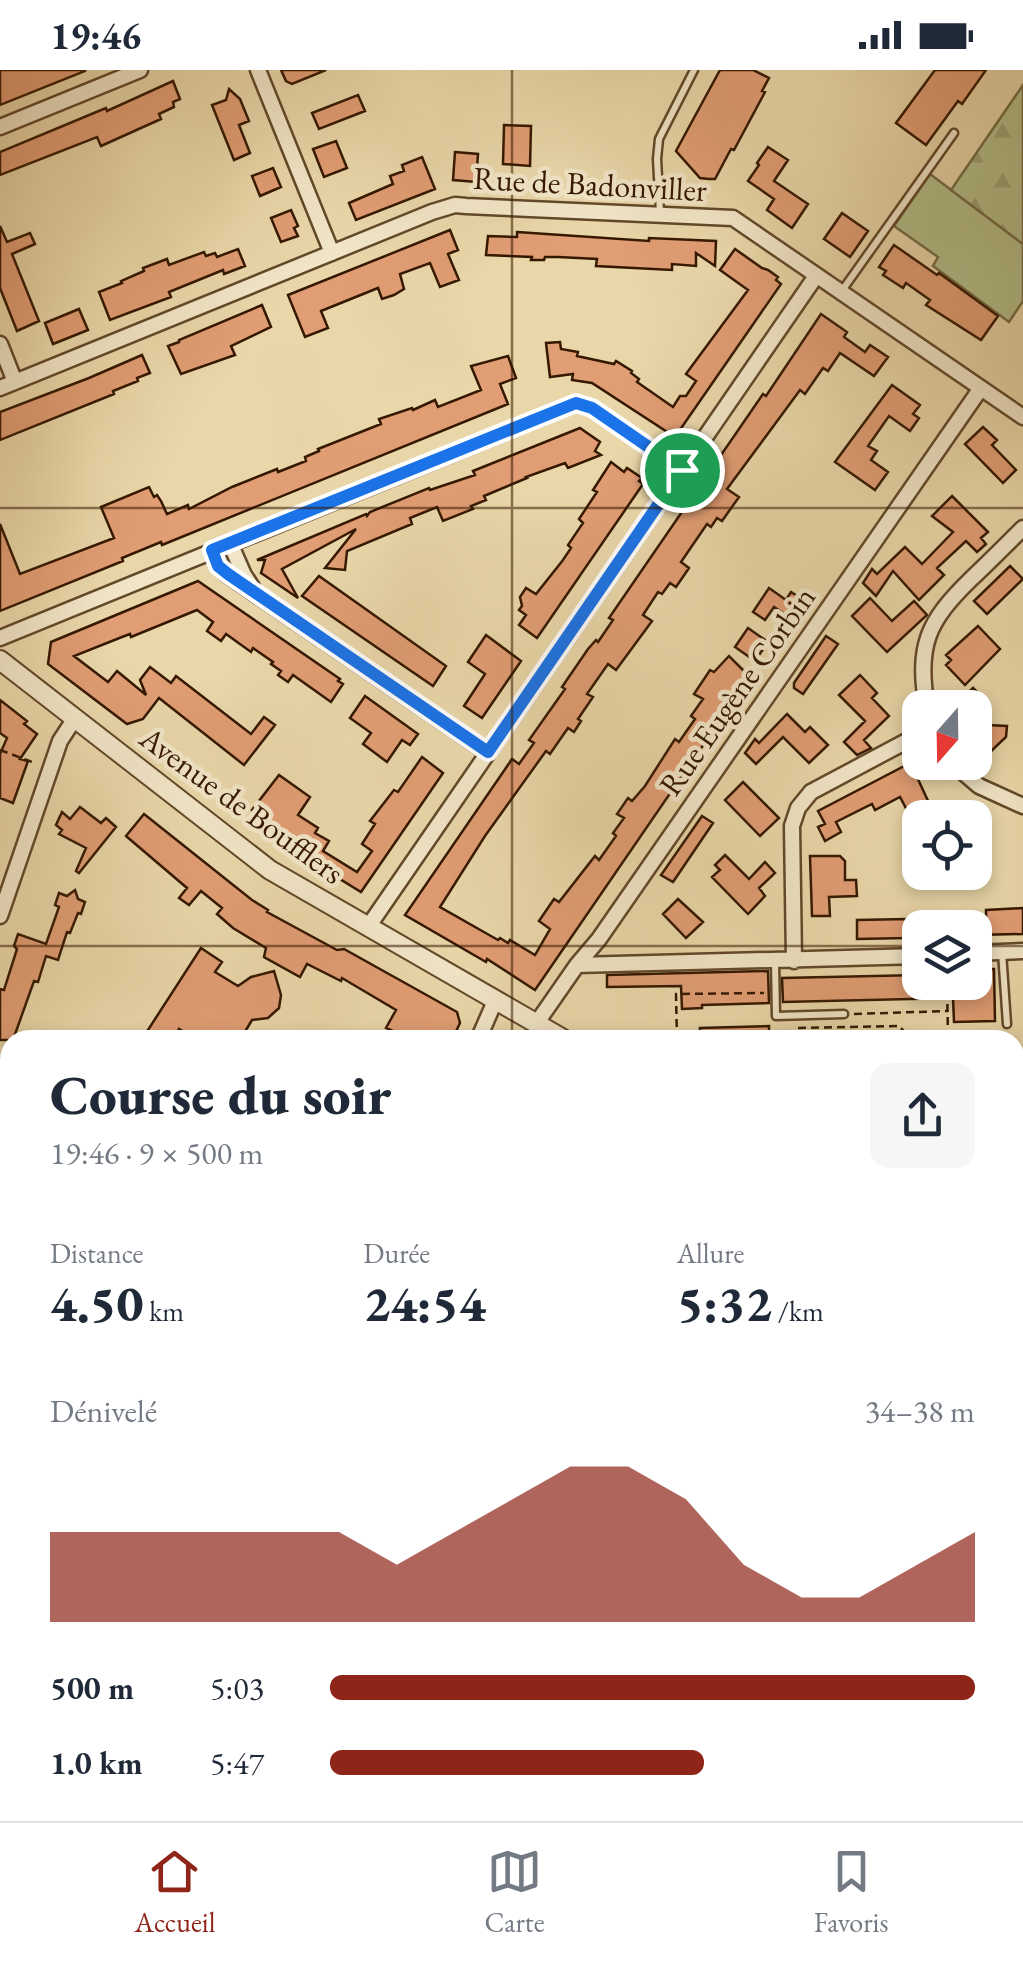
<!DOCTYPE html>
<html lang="fr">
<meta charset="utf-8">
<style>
body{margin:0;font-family:"EB Garamond",serif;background:#f6f6f7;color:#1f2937;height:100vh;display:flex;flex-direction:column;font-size:38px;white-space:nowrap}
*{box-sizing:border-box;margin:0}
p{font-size:32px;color:#747a83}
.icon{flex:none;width:55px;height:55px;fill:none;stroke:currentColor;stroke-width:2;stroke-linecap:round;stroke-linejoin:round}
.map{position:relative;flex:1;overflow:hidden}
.sheet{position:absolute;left:0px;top:960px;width:1025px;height:792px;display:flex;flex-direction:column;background:#fff;border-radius:30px 30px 0 0;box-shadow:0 5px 15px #0003}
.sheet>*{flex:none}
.needle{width:65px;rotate:200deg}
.controls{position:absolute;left:902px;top:620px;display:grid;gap:20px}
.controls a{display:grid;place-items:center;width:90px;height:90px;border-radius:20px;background:#fff;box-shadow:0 5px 15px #0003;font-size:50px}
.pin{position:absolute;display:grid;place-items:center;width:85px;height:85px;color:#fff;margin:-42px;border:5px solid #fff;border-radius:50%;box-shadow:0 2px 10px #0007}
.round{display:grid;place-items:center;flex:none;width:105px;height:105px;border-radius:20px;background:#f6f6f7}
.head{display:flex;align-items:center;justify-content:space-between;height:170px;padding:0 50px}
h1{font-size:55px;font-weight:800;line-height:75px}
.metrics{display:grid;grid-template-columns:repeat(3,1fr);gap:15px;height:170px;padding:10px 50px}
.metrics div{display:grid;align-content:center}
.metrics b{font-size:50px;font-weight:800}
.metrics small{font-size:28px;font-weight:400}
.metrics p{font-size:28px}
.chart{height:280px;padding:20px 50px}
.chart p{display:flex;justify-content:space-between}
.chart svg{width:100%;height:180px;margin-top:10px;fill:#8f2418;opacity:.7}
ul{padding:0 50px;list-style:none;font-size:32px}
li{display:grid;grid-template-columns:160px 120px 1fr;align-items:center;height:75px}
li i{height:25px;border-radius:12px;background:#8f2418}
.status{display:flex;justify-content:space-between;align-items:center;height:70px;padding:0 50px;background:#fff;direction:ltr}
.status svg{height:28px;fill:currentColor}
.menu{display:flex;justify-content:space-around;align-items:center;height:140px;border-top:2px solid #e0e1e3;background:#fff;font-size:28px;color:#747a83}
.menu a{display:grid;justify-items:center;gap:5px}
.menu .on{color:#8f2418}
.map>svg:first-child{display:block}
.green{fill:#b3bf8a;stroke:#746c45;stroke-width:2.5}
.forest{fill:url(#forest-firs);stroke:#746c45;stroke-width:2.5}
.building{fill:#e19d74;stroke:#351800;stroke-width:2.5}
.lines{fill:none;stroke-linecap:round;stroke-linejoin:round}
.service-casing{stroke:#62482a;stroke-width:11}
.minor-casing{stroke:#62482a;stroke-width:19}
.tertiary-casing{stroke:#62482a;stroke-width:22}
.secondary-casing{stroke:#351800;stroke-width:25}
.path{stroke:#351800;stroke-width:2.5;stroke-dasharray:8 5;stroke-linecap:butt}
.service{stroke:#f1e5c7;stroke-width:6}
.minor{stroke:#f1e5c7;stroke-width:14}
.tertiary{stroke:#f1e5c7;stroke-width:18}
.secondary{stroke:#f1e5c7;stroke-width:20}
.route-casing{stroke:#fff;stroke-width:20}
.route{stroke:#1a73e8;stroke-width:12}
.grid{fill:none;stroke:#351800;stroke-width:2.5;stroke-opacity:0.55}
.labels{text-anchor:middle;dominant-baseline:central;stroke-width:9;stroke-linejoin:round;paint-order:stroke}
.street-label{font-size:32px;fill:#351800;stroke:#f1e5c7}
</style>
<div class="status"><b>19:46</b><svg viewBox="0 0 49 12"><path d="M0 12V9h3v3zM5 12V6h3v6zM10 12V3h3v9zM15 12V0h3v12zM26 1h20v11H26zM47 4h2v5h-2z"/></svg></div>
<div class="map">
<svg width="1023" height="1751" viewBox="0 0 1023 1751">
<defs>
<pattern id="forest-firs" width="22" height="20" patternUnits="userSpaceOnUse" patternTransform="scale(2.5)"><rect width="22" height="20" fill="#b3bf8a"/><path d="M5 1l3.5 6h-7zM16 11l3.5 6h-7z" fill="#9ba375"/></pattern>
</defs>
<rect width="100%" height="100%" fill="#e9d7a9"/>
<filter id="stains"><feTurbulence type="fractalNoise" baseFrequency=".002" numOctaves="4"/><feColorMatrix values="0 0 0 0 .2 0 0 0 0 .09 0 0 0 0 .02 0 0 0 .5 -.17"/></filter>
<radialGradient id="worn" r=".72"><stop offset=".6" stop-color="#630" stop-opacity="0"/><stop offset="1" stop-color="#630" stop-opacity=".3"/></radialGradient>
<path class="green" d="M930,104L1023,174V231L1009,252L933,196L938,187L894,156Z"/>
<path class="forest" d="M1023,15V174L951,120Z
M0,1381L10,1385V1624L0,1625Z"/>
<path class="building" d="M0,0H85V1L0,35Z
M281,0H326L292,14L286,11Z
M720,0H753L769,8L762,21L765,22L734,80L731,79L715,109H709L700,108L676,81Z
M935,0H986L962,34L958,31L926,75L896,53Z
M173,11L180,29L173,32L174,37L159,44L161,49L101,76L97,67L0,105V82L106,38L107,41Z
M229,19L240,29L249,51L239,55L250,83L234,90L212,35L226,30Z
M358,25L365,41L319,59L312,43Z
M504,55L531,56L530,96L503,94Z
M336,71L347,98L324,107L313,79Z
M768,77L788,90L774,111L808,134L792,158L767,140L774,129L748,111L759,95L757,93Z
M455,82L478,84L476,112L453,110Z
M422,87L435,119L356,150L349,133L393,114L390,106L404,101L402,95Z
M273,98L281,117L260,126L252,106Z
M291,140L298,156L294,158L298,166L281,172L271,148Z
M842,143L868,161L850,187L824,169Z
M0,156L7,172L30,163L35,174L12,184L39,251L17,261L0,218Z
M450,160L458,180L448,184L459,210L440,217L430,193L400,204L404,219L394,225L382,229L378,218L321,241L328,258L305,267L288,225Z
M517,162L649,171V168L716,171L715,196L696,183V196L672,194V200L596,196L597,189L558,187H545L544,190H531L532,187L486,185L488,166L517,167Z
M894,175L937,205L939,203L998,246L981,270L926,235L930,230L906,213L903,218L883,205L886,201L879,197Z
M238,179L245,196L224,204L223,200L169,222L171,227L110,250L99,222L122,213L121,211L144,201L143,198L167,189L169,195L204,182L206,186L215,183L217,187Z
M735,179L762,198L768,200L778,207L776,210L781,214L675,367L592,313L572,310L573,304L550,307L546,273L560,272L561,279L578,282L577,286L614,294L616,291L632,301L631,303L639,309L637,312L673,337L680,326H686L696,311L686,304L748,220L720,200Z
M262,235L271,257L231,276L235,285L181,304L168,276L179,272V270Z
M79,239L88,260L53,274L45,253Z
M821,244L847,262L844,267L865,282L870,275L888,287L874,306L840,283L828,301L823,298L805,324L800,320L727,419L739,427L722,451L717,448L711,457L707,454L681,492L689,498L676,517L670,513L662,524L658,522L643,545L652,551L616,600L608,594L587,624L593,627L578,649L581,651L574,662L568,658L550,684L546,681L485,766L440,837L498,870L500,868L508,873L510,870L535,885L550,859L539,851L554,829L559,832L595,786L599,790L616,766L613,763L624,748L617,744L628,728L632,731L645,716L675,669L679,672L695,649L691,646L703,629L694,624L710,600L714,602L729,586L750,607L535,920L487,889L486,892L405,845L512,689L519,694L534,673L529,670L565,619L562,617L588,579L596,570L598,572L613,550L609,548L763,324L766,326Z
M142,285L150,303L137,308L138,311L113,321L114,324L0,370V342L89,308Z
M508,286L516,308L500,314L508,334L162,475L161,472L122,488L123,491L0,541V454L20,504L114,468L101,437L149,417L154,427L157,425L161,431L167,444L188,435L189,439L232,417L277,399L278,402L306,391L305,387L319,381L318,379L381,354L379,349L412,338L413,340L435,330L438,337L481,320L471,296Z
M892,315L920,335L913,344L919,348L910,361L889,346L868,376L877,381L871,390L888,402L875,420L835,392Z
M983,357L997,370L992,375L1016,400L1003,413L965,374Z
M580,358L600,372L595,381L601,385L568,398L565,393L526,407L527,408L484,426L486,430L471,436L473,439L443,451L437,437L410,448L412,454L347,481L345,500L325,498L356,459L282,499L298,528L261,503L265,490H257L366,444L367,446L370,442L429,418L430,420L475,405L473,401Z
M611,392L624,402L627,398L642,408L639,411L643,414L537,568L519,555L526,545L519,540L522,536L520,527L526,518L536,524L563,490L571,478L568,475L583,453L579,449L597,422L593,420Z
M952,426L988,462L981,468L986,474L977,482L966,471L937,498L944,505L919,530L893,501L876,526L863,513L872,499L877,504L905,477L922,494L953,462L932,446Z
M1010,496L1023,509L987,544L974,531Z
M319,506L446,596L433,616L302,526Z
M198,511L340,609L338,611L343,614L331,632L293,605L288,612L278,605L281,601L271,594L273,592L253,578L251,582L226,564L221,571L207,561L213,552L197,540L131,567L130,564L122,567L74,586L108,612L117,601L146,625L140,610L150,597L171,613L176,606L251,664L264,647L275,655L244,695L159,628L143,649L127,654L48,594L51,572Z
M769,518L786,530L791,522L811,535L799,554L774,537L765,550L753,542Z
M870,528L892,551L914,531L927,545L887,582L852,546Z
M978,556L1000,579L965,615L946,595L951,590L946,585Z
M748,558L768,572L755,591L735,577Z
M486,565L521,591L482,648L464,636L485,604L468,592Z
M826,566L838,574L803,624L794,618V613Z
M860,605L877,623L872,628L889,646L864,670L871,678L857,685L844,672L865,651L839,625Z
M973,618L986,631L979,638H952Z
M365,626L418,664L410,675L402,670L387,692L363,674L371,663L350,648Z
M0,630L27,651L24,654L37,664L20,689L28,691L13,733L0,728V684L7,668L0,663Z
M975,643L987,655L1007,656L1006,667L985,687L975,676Z
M787,644L805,662L810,657L828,675L809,693L783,667L756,694L745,683L755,669L759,673Z
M422,687L443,703L361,822L293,780L297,774L252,740L279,705L310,727L298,745L318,758L315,763L329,771L323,781L357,802L372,781L362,774L375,754L370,751L394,720L398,722Z
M914,691L921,703L916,705L936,748H917L915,744L910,746L900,727L875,740L872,734L836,752L841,762L825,771L818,757L825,754L818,741Z
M743,712L779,748L760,766L725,730Z
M80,737L101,753L106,748L116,757L79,803L76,801L86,778L59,764L62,760L56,755L62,742L70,749Z
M144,744L252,830L268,840L267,842L337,880L344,879L457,942L460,953L452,970H413L386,958L396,940L342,908L341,911L307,894L300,907L264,887L266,878L233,858L217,844L222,838L201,821L189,835L179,828L187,818L126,766Z
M702,746L713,753L673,812L661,805Z
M725,785L749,809L765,792L775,803L759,818L765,826L748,844L712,807L720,800L715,795Z
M810,786H840L845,791V810H856L857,826L829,827L830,846H812Z
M75,820L78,829L85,832L81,844L78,843L70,863L67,862L58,890L46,886L38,912L34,911L13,970H0V919L4,920L17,879L14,876L18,864L46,874L59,837L55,835L59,823L67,826Z
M678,829L703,852L686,868L663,844Z
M1023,838V864L975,865V847L986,846V840Z
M907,849V868L857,869V850Z
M201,878L222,892L215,902L238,916L251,907L274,901L281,925L279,938L268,948L252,950L240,970H198L179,959L172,970H158L146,963Z
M975,899H994L995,951L954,952L953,928L783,932L782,908L920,905V912H975Z
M768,901L769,933L702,935V938L682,939L681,916L607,917V905Z
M769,956V970H700V958Z"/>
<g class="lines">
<g class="service-casing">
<path id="service" d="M660,143L657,89L659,69L694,0
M841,222L954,63
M1002,882L1007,954
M775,891L776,946L844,944
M437,1742L452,1751"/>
</g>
<g class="minor-casing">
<path id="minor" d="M258,0L332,183
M0,57L140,0
M0,274L15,312
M0,318L432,142L455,135L466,136L733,148L1023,347
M230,473L244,505L252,517
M212,481L219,496L228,505L487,682
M0,568L576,333L592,338L682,400
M927,638C916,575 928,551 971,509C989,492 1006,475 1023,458
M951,692L979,716L1023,736
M0,846L60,671L75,648
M368,857L816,206
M975,883L1023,881
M794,891L792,756L798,738L811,722L920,664
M577,895L920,886
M536,954L577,895L599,869L981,318
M478,970L495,931
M1015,1012H1023
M0,1187L10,1191
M1015,1630L1023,1634"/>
</g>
<g class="tertiary-casing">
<path id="tertiary" d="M0,590L270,800L565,970
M1015,1220L1023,1224"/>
</g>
<g class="secondary-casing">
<path id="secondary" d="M0,1738L10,1740
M21,1742L62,1751"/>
</g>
<path class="path" d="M0,680L35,693
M854,944L948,941
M798,958L899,956L911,969
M798,960V967H817V970
M934,968L948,967L947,912
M677,970L676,924L764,923"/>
<use href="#service" class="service"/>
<use href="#minor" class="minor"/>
<use href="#tertiary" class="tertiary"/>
<use href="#secondary" class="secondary"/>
</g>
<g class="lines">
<g class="route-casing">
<path id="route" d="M576,333L592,338L682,400L488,682L228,504L218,496L212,480Z"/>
</g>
<use href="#route" class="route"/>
</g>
<path class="grid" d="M512,0V970M0,438H1023M0,876H920M975,876H1023M0,1313H10M1015,1313H1023M512,1742V1751"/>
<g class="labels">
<g class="street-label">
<text transform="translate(590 114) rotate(3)">Rue de Badonviller</text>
<text transform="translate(737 621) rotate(-55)">Rue Eugène Corbin</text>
<text transform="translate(242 735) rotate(36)">Avenue de Boufflers</text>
</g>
</g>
<rect width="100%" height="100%" filter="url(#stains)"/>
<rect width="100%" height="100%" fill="url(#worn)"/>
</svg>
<div class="controls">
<a><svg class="needle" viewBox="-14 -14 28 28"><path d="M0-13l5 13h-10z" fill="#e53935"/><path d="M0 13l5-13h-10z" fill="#747a83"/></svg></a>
<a><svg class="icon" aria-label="locate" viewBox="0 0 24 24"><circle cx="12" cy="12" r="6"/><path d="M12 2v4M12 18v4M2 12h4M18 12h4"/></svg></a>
<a><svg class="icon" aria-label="layers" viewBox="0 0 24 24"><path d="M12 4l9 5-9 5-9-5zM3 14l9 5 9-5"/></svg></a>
</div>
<div class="pin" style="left:682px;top:400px;background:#1e9e55"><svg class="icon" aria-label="arrive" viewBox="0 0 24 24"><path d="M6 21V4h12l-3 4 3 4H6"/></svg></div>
<section class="sheet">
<div class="head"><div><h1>Course du soir</h1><p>19:46 · 9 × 500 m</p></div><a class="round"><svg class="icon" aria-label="share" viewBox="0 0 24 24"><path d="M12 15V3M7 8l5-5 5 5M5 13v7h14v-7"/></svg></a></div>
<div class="metrics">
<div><p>Distance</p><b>4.50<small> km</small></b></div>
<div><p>Durée</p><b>24:54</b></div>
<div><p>Allure</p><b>5:32<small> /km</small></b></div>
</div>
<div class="chart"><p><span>Dénivelé</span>34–38 m</p>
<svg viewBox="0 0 160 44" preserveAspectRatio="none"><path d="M0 44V22L10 22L20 22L30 22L40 22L50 22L60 30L70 22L80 14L90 6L100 6L110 14L120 30L130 38L140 38L150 30L160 22V44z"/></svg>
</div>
<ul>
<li><b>500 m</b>5:03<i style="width:100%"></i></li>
<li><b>1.0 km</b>5:47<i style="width:58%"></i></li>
</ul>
</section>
</div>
<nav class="menu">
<a class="on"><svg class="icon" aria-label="home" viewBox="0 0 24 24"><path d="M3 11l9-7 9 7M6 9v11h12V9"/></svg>Accueil</a>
<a><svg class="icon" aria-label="map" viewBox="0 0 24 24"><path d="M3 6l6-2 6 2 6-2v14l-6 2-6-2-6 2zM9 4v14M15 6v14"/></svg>Carte</a>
<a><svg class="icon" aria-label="saved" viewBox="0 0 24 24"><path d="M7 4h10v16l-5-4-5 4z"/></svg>Favoris</a>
</nav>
